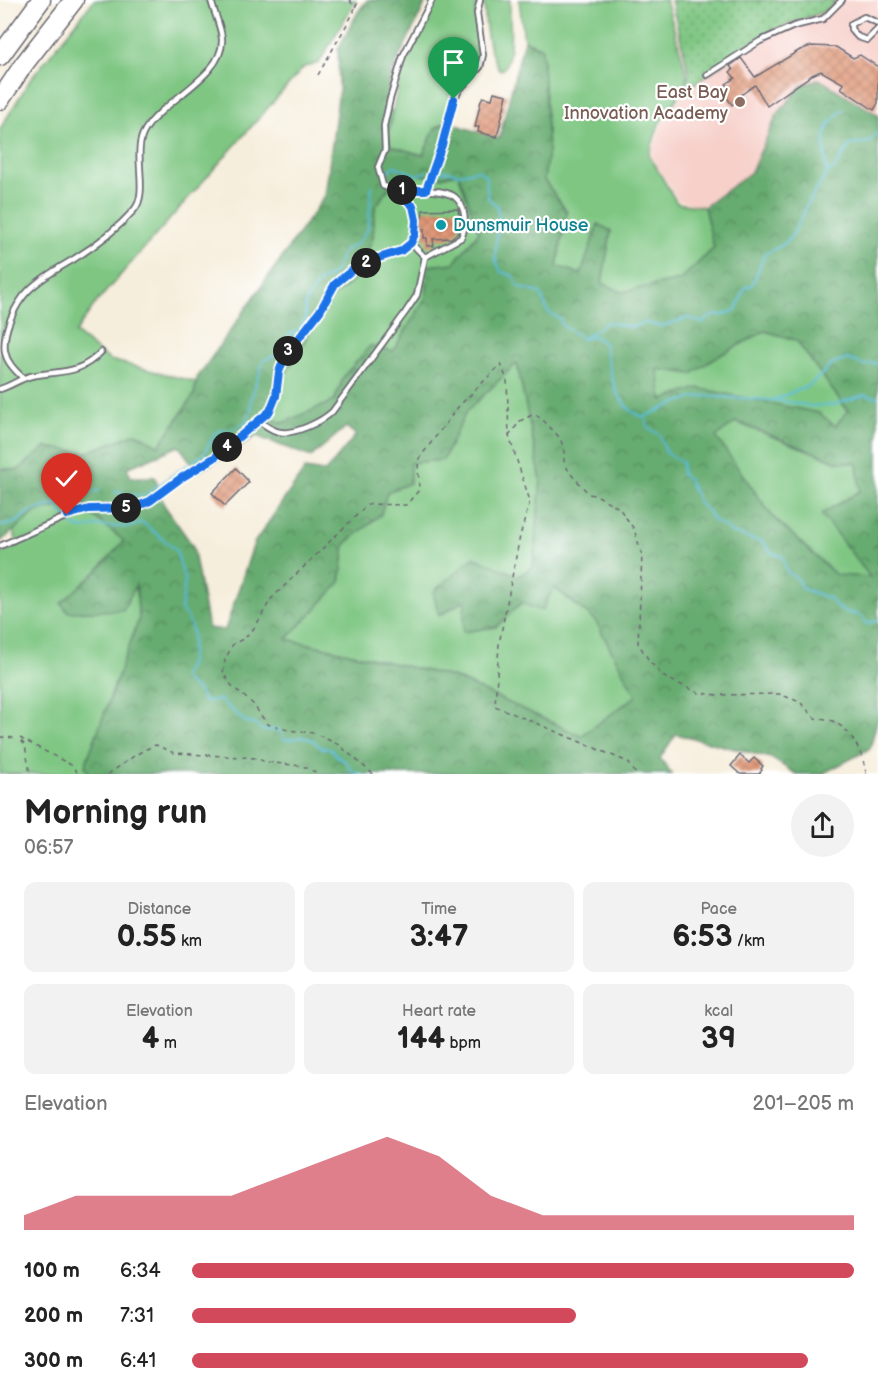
<!DOCTYPE html>
<meta charset="utf-8">
<style>
body{margin:0;font-family:"Balsamiq Sans",sans-serif;background:#f2f2f2;color:#222;height:100vh;display:flex;flex-direction:column;font-size:22px;white-space:nowrap}
*{box-sizing:border-box;margin:0}
p{font-size:20px;color:#767676}
.icon{flex:none;width:33px;height:33px;fill:none;stroke:currentColor;stroke-width:2;stroke-linecap:round;stroke-linejoin:round}
.map{position:relative;height:774px;overflow:hidden}
.side{display:flex;flex-direction:column;background:#fff;flex:1}
.side>*{flex:none}
.pin{position:absolute;display:grid;place-items:center;width:51px;height:51px;color:#fff;margin:-62px -26px;border-radius:50% 50% 50% 0;rotate:-45deg;box-shadow:0 0 6px #0007}
.pin .icon{rotate:45deg}
.km{position:absolute;width:30px;height:30px;margin:-15px;border-radius:50%;background:#222;color:#fff;font-size:16px;line-height:30px;text-align:center}
.round{display:grid;place-items:center;flex:none;width:63px;height:63px;border-radius:32px;background:#f2f2f2}
.head{display:flex;align-items:center;justify-content:space-between;height:102px;padding:0 24px}
h1{font-size:33px;font-weight:600;line-height:45px}
.stats{display:grid;grid-template-columns:repeat(3,1fr);gap:9px;height:102px;padding:6px 24px}
.stats div{display:grid;align-content:center;border-radius:12px;background:#f2f2f2;text-align:center}
.stats b{font-size:30px;font-weight:600}
.stats small{font-size:16px;font-weight:400}
.stats p{font-size:16px}
.chart{height:168px;padding:12px 24px}
.chart p{display:flex;justify-content:space-between}
.chart svg{width:100%;height:108px;margin-top:6px;fill:#d1495b;opacity:.7}
ul{padding:0 24px;list-style:none;font-size:20px}
li{display:grid;grid-template-columns:96px 72px 1fr;align-items:center;height:45px}
li i{height:15px;border-radius:8px;background:#d1495b}
.map>svg:first-child{display:block}
.built{fill:#f7d0ca}
.green{fill:#7ec682;stroke:#50745e;stroke-width:1.5}
.forest{fill:url(#forest-crowns);stroke:#446656;stroke-width:1.5;fill-rule:evenodd}
.park{fill:url(#park-dots);stroke:#50745e;stroke-width:1.5}
.lines{fill:none;stroke-linecap:round;stroke-linejoin:round}
.stream{stroke:#59bbd7;stroke-width:2}
.building{fill:url(#building-cross-hatch)}
.lane-casing{stroke:#6c6973;stroke-width:8}
.highway-casing{stroke:#6c6973;stroke-width:21}
.path{stroke:#6c6973;stroke-width:1.5;stroke-dasharray:4.5 4.5;stroke-linecap:butt}
.lane{stroke:#fff;stroke-width:4.5}
.highway{stroke:#fff;stroke-width:18}
.route-casing{stroke:#fff;stroke-width:12}
.route{stroke:#1a73e8;stroke-width:8}
.education-dot{fill:#8d6e63;stroke:#fff;stroke-width:2}
.culture-dot{fill:#0f9aa8;stroke:#fff;stroke-width:2}
.labels{text-anchor:middle;dominant-baseline:central;stroke-width:4.5;stroke-linejoin:round;paint-order:stroke}
.education-label{font-size:18px;fill:#785e54;stroke:#fff;text-anchor:end}
.culture-label{font-size:18px;fill:#0d838f;stroke:#fff;text-anchor:start}
</style>
<div class="map">
<svg width="878" height="774" viewBox="0 0 878 774">
<defs>
<pattern id="forest-crowns" width="20" height="18" patternUnits="userSpaceOnUse" patternTransform="scale(1.5)"><rect width="20" height="18" fill="#66ab70"/><path d="M2 6a3 3 0 1 1 6 0M12 15a3 3 0 1 1 6 0" fill="none" stroke="#548b5d"/></pattern>
<pattern id="park-dots" width="8" height="8" patternUnits="userSpaceOnUse" patternTransform="scale(1.5)"><rect width="8" height="8" fill="#7ec682"/><path d="M2 2h.1M6 6h.1" fill="none" stroke="#67a06c" stroke-width="1.8" stroke-linecap="round"/></pattern>
<pattern id="building-cross-hatch" width="8" height="8" patternUnits="userSpaceOnUse" patternTransform="scale(1.5)"><rect width="8" height="8" fill="#de8f6c"/><path d="M0 0l8 8M0 8l8-8" fill="none" stroke="#b4745a"/></pattern>
</defs>
<rect width="100%" height="100%" fill="#fff"/>
<filter id="ink" filterUnits="userSpaceOnUse"><feTurbulence type="fractalNoise" baseFrequency=".0167" numOctaves="2"/><feDisplacementMap in="SourceGraphic" scale="12" xChannelSelector="R" yChannelSelector="G"/><feConvolveMatrix kernelMatrix="1 2 1 2 8 2 1 2 1" color-interpolation-filters="sRGB"/></filter>
<filter id="wash" filterUnits="userSpaceOnUse"><feTurbulence type="fractalNoise" baseFrequency=".008" numOctaves="4" result="noise"/><feDisplacementMap in="SourceGraphic" scale="24" xChannelSelector="R" yChannelSelector="G"/><feGaussianBlur stdDeviation="1.35" result="paint"/><feColorMatrix in="noise" values="0 0 0 0 0 0 0 0 0 0 0 0 0 0 0 0 0 1.4 0 .05"/><feComposite in="paint" operator="in"/></filter>
<g filter="url(#wash)">
<rect width="100%" height="100%" fill="#f6eedc"/>
<path class="built" d="M837,0H878V113L824,82L774,126L750,172L702,207L678,200L651,155L662,124L685,91L765,33L826,11Z"/>
<path class="green" d="M94,0H356L319,63L304,67L95,304L75,333L110,360L196,382L194,395L159,446L136,433L86,453L46,447L18,470L0,469V129L30,80Z
M437,0H478L475,11L479,63C459,85 453,95 444,123L435,128L423,155L390,146L388,136L400,75Z
M484,0H510C509,17 515,60 502,70L499,69C486,49 485,24 484,0Z
M519,0H666L687,75L683,90L659,124L649,155L677,203L704,207L714,248L680,280L622,292L602,283L611,231L598,225L581,275L557,266L567,212L544,180L548,150L542,48L524,40Z
M400,173L440,177L458,173L479,232L454,263L429,266L426,298L393,351L344,376L334,401L283,423L271,419L285,375L328,301L356,278L373,237L375,207Z
M765,331L796,340L848,411L835,426L662,400L658,369L692,374L713,359Z
M517,363L541,480L533,568L518,577L474,557L439,616L465,599L521,603L553,587L595,620L636,696L581,736L453,677L287,639L340,583L345,544L381,514L387,492L410,483V463L443,460L466,412Z
M735,422L838,462L857,463L871,578L836,575L772,516L715,436Z
M78,504L124,541L96,572L61,604L135,583L139,619L85,766L90,774H0V554L18,545L13,531L37,511Z"/>
<path class="forest" d="M367,0H427L393,70L385,105L393,112L388,136L391,146L423,155L435,128L444,123L454,124L499,139L524,40L542,48L548,151L544,180L567,212L557,266L581,274L598,224L611,231L602,283L622,292L680,280L714,248L704,207L751,172L777,115L801,86L819,79L878,115V717L870,749L822,774H796L771,758L676,734L660,758L672,774H90L85,766L139,619L136,585L123,610L68,612L61,603L96,572L124,541L78,504L37,511L0,542V469L18,470L46,447L86,453L136,433L159,446L194,395L197,378L325,196L339,90L338,49L358,12ZM399,173L441,177L458,173L479,232L454,263L429,266L426,298L393,351L370,346L344,376L334,401L283,423L271,419L285,375L328,301L356,278L373,237L375,207ZM765,331L796,340L848,411L835,426L819,413L698,388L662,400L658,369L692,374L713,359ZM517,363L541,480L533,567L518,576L474,557L433,592L439,616L465,600L463,632L496,627L521,603L542,611L554,587L595,620L636,696L581,736L453,677L287,639L340,583L345,544L381,514L387,492L410,483V463L443,460L466,412ZM736,422L839,462L857,463L860,491L821,514L870,577L836,575L772,516L716,437ZM346,427L356,435L325,472L305,469L254,543L225,630L208,628L193,546L164,505L155,477H131L127,468L179,446L198,472L256,436L311,457Z"/>
<path class="park" d="M671,0H837L826,11L765,33L685,91L689,73Z"/>
<g class="lines">
<path class="stream" d="M436,172L448,171L460,174L478,170L486,176L488,198L497,206L499,215L495,258L501,272L513,276L519,287L540,293L548,312L560,319L562,325L583,339L594,336L604,343C610,369 613,408 644,417L649,428L660,435L666,453L682,462V475L688,479L700,505L708,511L713,520L727,528L731,533C742,534 751,542 761,540L772,553L782,556L787,572L798,579L801,588L831,599C837,611 847,613 861,615L867,624L878,620
M827,172C824,145 819,128 843,110
M385,173L395,166L416,175L426,172
M585,337L607,322L631,327L645,323L661,326L688,318L703,323C710,315 712,316 721,315C726,315 732,311 736,310L745,288L752,285L765,254C773,250 783,246 790,238C796,230 799,220 805,212V208L827,173L835,168L850,145L870,142L878,132
M776,400L811,406L833,405L864,395L878,397
M644,417L678,402L701,396L774,400L810,385L831,365L847,359L864,365L878,363
M193,461L204,454L215,433L222,430L234,429L246,421L251,410V398L264,360L282,353L289,334L298,331L305,320V304L318,282L332,275L336,270L343,252L359,242L368,228L372,186
M115,492L139,496L146,494L187,465
M54,504L74,526L82,529L97,526L130,527L142,522L176,550L185,581L181,610C196,625 193,641 190,661C189,668 183,672 183,679L199,691L203,701L220,700L246,722L256,725L264,731L278,729L285,740L302,737L313,740L320,747L332,750L340,759L346,761L352,772L362,774
M0,524L4,526L17,522L27,513L100,490"/>
</g>
<g id="blocks">
<path class="building" d="M811,46L836,47L853,58L860,55L878,67V103L874,110L841,88L844,84L821,71L812,75L767,106L755,85L738,97L740,99L732,105L722,90L728,86L726,84L735,78L730,72L733,70L730,66L741,58L755,77L800,50Z
M494,92L507,95L497,137L478,132L479,127H475L481,100L483,97L492,99Z
M458,209L460,222L458,233L451,238L433,239L434,246H427V238H424V229H420L423,210Z
M236,468L249,482L225,506L212,493Z
M740,755L749,763L754,758L763,766L761,769L762,770L759,774H740L731,766Z"/>
</g>
</g>
<g filter="url(#ink)">
<use href="#blocks" fill-opacity="0" stroke="#6c6973" stroke-width="1.5"/>
<g class="lines">
<g class="lane-casing">
<path id="lane" d="M878,23L864,17L851,24V29L858,37L867,40L878,29
M707,75L760,41L794,26L823,19L842,0
M426,190H395L383,186L378,167L385,150L384,126L390,99L403,56L432,0
M411,243L425,257
M23,378C16,371 7,363 5,352C2,332 15,304 29,290C42,277 59,268 74,259C95,246 118,228 134,210C149,193 133,156 143,134C158,101 224,78 222,39C221,26 214,13 211,0
M0,389C11,386 19,379 31,376C60,370 78,376 101,352
M259,421C265,425 272,431 280,432C294,435 321,422 332,412L405,313L417,295L425,257L461,238C467,225 466,206 455,197C447,191 435,191 426,190L442,145L454,99L460,89L480,67L483,55L477,13L480,0
M0,546L81,510L107,507L133,508L150,501L181,478L214,457L259,421L270,411L276,396L279,372L285,356L319,311L335,284L351,271L369,261L401,251L411,243L415,234L416,220L413,206L395,190"/>
</g>
<g class="highway-casing">
<path id="highway" d="M0,56L41,0
M0,100L24,64L74,0"/>
</g>
<path class="path" d="M355,7L360,0
M318,75L354,12V8L350,0
M509,436L520,421L532,415H536L544,421L560,438L564,449V461L569,472L589,494L598,496L619,508L634,529L642,555L638,643L650,662L664,677L699,693L718,695L779,694L800,702L815,718C819,719 825,718 830,720C850,727 864,754 866,774
M0,737L18,738
M20,738L73,766L78,774
M21,741L25,745L30,774
M108,774C124,764 138,751 156,745L174,753L257,758L265,762L303,766L319,774
M373,774L339,745L314,733L288,730L267,724L253,704L232,686L223,673L225,660L233,644L245,638L255,627L271,599L368,504L406,505L419,490L418,460L458,407L501,364L507,380L509,436L530,501L520,536L499,644L495,706L628,762L636,774"/>
<use href="#lane" class="lane"/>
<use href="#highway" class="highway"/>
</g>
</g>
<g class="lines" filter="url(#ink)">
<g class="route-casing">
<path id="route" d="M67,515L89,509L133,508L150,501L181,478L214,458L270,411L276,396L279,372L285,356L320,311L335,284L351,271L369,261L401,251L411,243L415,234L416,220L413,206L395,190H426L442,145L454,99"/>
</g>
<use href="#route" class="route"/>
</g>
<circle class="education-dot" cx="740" cy="102" r="6"/>
<circle class="culture-dot" cx="441" cy="225" r="6"/>
<g class="labels">
<g class="education-label">
<text x="728" y="92">East Bay<tspan x="728" dy="21">Innovation Academy</tspan></text>
</g>
<g class="culture-label">
<text x="453" y="225">Dunsmuir House</text>
</g>
</g>
</svg>
<div class="pin" style="left:454px;top:99px;background:#1e9e55"><svg class="icon" aria-label="arrive" viewBox="0 0 24 24"><path d="M6 21V4h12l-3 4 3 4H6"/></svg></div>
<div class="pin" style="left:67px;top:515px;background:#d93025"><svg class="icon" aria-label="check" viewBox="0 0 24 24"><path d="M5 12l5 5 9-10"/></svg></div>
<b class="km" style="left:402px;top:190px">1</b>
<b class="km" style="left:366px;top:263px">2</b>
<b class="km" style="left:288px;top:351px">3</b>
<b class="km" style="left:227px;top:447px">4</b>
<b class="km" style="left:126px;top:508px">5</b>
</div>
<section class="side">
<div class="head"><div><h1>Morning run</h1><p>06:57</p></div><a class="round"><svg class="icon" aria-label="share" viewBox="0 0 24 24"><path d="M12 15V3M7 8l5-5 5 5M5 13v7h14v-7"/></svg></a></div>
<div class="stats">
<div><p>Distance</p><b>0.55<small> km</small></b></div>
<div><p>Time</p><b>3:47</b></div>
<div><p>Pace</p><b>6:53<small> /km</small></b></div>
</div>
<div class="stats">
<div><p>Elevation</p><b>4<small> m</small></b></div>
<div><p>Heart rate</p><b>144<small> bpm</small></b></div>
<div><p>kcal</p><b>39</b></div>
</div>
<div class="chart"><p><span>Elevation</span>201–205 m</p>
<svg viewBox="0 0 160 44" preserveAspectRatio="none"><path d="M0 44V38L10 30L20 30L30 30L40 30L50 22L60 14L70 6L80 14L90 30L100 38L110 38L120 38L130 38L140 38L150 38L160 38V44z"/></svg>
</div>
<ul>
<li><b>100 m</b>6:34<i style="width:100%"></i></li>
<li><b>200 m</b>7:31<i style="width:58%"></i></li>
<li><b>300 m</b>6:41<i style="width:93%"></i></li>
</ul>
</section>
